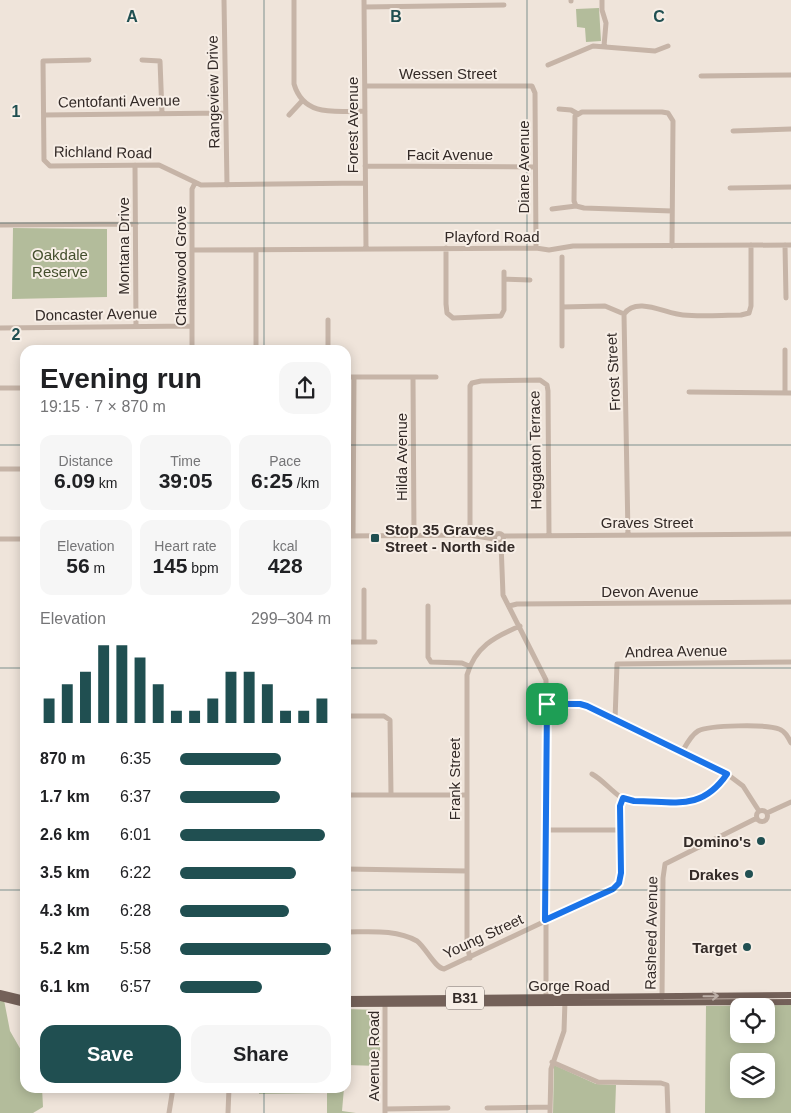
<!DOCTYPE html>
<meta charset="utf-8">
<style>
body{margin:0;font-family:Arial,sans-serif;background:#f6f6f6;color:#202124;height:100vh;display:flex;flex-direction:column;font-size:19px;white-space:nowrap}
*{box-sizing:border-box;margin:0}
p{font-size:16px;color:#757577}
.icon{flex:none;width:28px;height:28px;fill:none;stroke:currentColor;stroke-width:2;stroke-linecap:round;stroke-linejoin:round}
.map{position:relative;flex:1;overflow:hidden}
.panel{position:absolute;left:20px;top:345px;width:331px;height:748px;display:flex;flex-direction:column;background:#fff;border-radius:15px;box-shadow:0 2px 12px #0003}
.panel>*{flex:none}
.controls{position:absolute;left:730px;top:998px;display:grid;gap:10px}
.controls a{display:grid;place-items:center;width:45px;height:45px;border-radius:10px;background:#fff;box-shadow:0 2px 12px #0003;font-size:25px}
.pin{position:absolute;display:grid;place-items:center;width:42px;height:42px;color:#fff;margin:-21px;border-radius:10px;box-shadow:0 2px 8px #0006}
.round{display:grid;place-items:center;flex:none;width:52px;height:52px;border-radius:15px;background:#f6f6f6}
.head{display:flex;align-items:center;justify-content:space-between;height:85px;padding:0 20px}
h1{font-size:28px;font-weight:600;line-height:38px}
.metrics{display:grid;grid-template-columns:repeat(3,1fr);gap:8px;height:85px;padding:5px 20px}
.metrics div{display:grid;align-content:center;border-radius:12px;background:#f6f6f6;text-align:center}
.metrics b{font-size:21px;font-weight:600}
.metrics small{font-size:14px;font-weight:400}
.metrics p{font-size:14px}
.chart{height:140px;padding:10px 20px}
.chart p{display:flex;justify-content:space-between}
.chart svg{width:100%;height:90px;margin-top:5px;stroke:#204f51;stroke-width:6}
.cta{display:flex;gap:10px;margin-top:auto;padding:10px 20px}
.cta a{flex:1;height:58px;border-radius:15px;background:#204f51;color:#fff;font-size:20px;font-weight:600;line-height:58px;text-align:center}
.cta a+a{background:#f6f6f6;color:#202124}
ul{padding:0 20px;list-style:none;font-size:16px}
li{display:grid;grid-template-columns:80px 60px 1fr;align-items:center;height:38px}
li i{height:12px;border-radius:6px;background:#204f51}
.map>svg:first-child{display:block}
.green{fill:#b3bc9b;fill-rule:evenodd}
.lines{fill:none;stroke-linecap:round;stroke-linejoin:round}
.minor{stroke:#c6b4a7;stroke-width:5}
.major{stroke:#746159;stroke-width:6}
.oneway{stroke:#bcafa7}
.route-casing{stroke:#fff;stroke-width:10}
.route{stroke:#1a73e8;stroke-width:6}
.grid{fill:none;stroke:#204f51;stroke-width:1;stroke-opacity:0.55}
.poi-dot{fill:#204f51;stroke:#f7eee6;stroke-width:2}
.labels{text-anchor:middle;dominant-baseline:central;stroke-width:4;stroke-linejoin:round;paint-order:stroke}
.shield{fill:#f7eee6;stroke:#6e6560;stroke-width:1}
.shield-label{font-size:14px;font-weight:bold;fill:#332a27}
.street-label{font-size:15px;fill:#332a27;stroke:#f7eee6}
.park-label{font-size:15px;fill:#444f2d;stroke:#f7eee6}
.poi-label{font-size:15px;font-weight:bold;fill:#332a27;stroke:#f7eee6;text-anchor:end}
.grid-label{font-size:16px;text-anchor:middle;font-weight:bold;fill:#204f51;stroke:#f7eee6;stroke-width:4;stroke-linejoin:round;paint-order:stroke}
</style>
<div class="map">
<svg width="791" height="1113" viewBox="0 0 791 1113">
<rect width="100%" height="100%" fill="#efe4da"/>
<path class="green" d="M599,8L601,41L586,42L585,28L577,27L576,9Z
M13,228L107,229V297L12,299Z
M0,998L4,1000L10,1031L25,1057V1088H42L43,1107L33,1113H0Z
M791,1005V1113H705L706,1006ZM739,1006H766V1034H739ZM739,1061H766V1089H739Z
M346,1009L380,1010V1066L346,1065Z
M554,1065L596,1084L616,1085L615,1113H553Z
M259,1088H344L342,1111L356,1113H327V1093L259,1094Z"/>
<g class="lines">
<path class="minor" d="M224,0L227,185
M294,0V84C304,118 337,111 365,111
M364,0L366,249
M602,0V10L606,23L604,46
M571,1V0
M364,7L504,5
M89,60L43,61L44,160L50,166L159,165L201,185L365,183
M142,60L160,61L162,113
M548,65L593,46L655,51L668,46
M701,76L791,75
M365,86H532L535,93L536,248
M559,109L571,110L578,114
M44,115L225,113
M289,115L302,101
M733,131L791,129
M135,165L136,326
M365,166L535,167
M730,188L791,187
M552,209L576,206
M672,211L584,208L576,206L574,201L575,116L582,112H662L668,113L673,121L672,246
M0,225L136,224
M785,245L786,298
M446,248V304L447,313L453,318L501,316L504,310V272
M192,250L536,248L549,250L573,246L791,245
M256,250V350
M562,257V307
M504,279L530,280
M0,328L192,326
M562,346V307L605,306L624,314
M192,350V189L195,183
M328,350V320
M346,377H436
M413,378L414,536
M0,388H25
M689,392L791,393
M785,392V350
M0,469H25
M494.5 538a4.5 4.5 0 1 1 9 0a4.5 4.5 0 1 1-9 0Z
M470,535V386L472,383L481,381L540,380L547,385L548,391L549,535
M628,535L624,314C637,296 666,314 683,315C702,317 722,315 741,315L749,313L751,306V245
M346,536L470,535L494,539
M353,536L354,377
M503,536L791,534
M0,539H25
M501,543L503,595L546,680V999
M364,590V642
M428,606V657L431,662L462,663L469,666
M509,606L517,604L791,602
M346,642H375
M547,704H580L587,706L727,774L743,786L759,811
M346,716H384L390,720L391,794
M615,720L617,664L791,662
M682,752C686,745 691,735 698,731C709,725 767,724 779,729C785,731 788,737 791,743
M592,774C603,780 611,791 622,798C632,803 692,803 702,798C714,793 720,784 727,774
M346,795H467
M756.5 816a5.5 5.5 0 1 1 11 0a5.5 5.5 0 1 1-11 0Z
M767,813L791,802
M547,830H621
M346,869L467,871
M346,932C369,932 396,929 417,941C426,948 435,968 444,969L613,889L621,879V806L623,798
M470,958L467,945V675C475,647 494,637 520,626
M662,998L663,878L665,864L757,818
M385,1001V1113
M552,1062L598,1082L661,1083L667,1085L668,1113
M487,1108L550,1107
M385,1109L448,1108
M169,1113L173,1088
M228,1113L229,1088
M550,1113L551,1069L564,1031L565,1001"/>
<path class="major" d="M0,993L25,999
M0,998L25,1004
M346,999L791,995
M346,1004L791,1002"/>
</g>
<defs><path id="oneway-shaft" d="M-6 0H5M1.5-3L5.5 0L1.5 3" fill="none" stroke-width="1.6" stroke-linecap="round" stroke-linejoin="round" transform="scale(1.25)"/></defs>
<use class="oneway" href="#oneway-shaft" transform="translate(711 996) rotate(-1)"/>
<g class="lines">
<g class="route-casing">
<path id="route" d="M547,704H580L587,706L727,774C701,812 674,801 634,801L623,798L620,806L621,873L619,883L613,889L545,920Z"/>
</g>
<use href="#route" class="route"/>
</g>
<path class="grid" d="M264,0V350M527,0V1113M0,223H791M0,445H25M346,445H791M0,668H25M346,668H791M0,890H25M346,890H791M264,1088V1113"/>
<g class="poi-dot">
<rect x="370" y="533" width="10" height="10" rx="2.5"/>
<circle cx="761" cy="841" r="5"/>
<circle cx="749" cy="874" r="5"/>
<circle cx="747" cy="947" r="5"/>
</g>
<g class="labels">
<rect class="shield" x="446" y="986.5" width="38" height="23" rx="4"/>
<g class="shield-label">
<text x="465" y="998">B31</text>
</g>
<g class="street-label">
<text x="448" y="73">Wessen Street</text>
<text transform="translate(213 92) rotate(-91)">Rangeview Drive</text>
<text transform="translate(119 101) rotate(-1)">Centofanti Avenue</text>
<text transform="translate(352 125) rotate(-90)">Forest Avenue</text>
<text transform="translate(103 152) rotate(1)">Richland Road</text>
<text x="450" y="154">Facit Avenue</text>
<text transform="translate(523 167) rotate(-90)">Diane Avenue</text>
<text x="492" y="236">Playford Road</text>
<text transform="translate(123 246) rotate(-90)">Montana Drive</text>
<text transform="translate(180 266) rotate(-90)">Chatswood Grove</text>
<text transform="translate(96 314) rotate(-1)">Doncaster Avenue</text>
<text transform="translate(613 372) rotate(-93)">Frost Street</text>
<text transform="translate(535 450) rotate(-91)">Heggaton Terrace</text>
<text transform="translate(401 457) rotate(-90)">Hilda Avenue</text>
<text x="647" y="522">Graves Street</text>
<text x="650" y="591">Devon Avenue</text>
<text transform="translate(676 651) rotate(-1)">Andrea Avenue</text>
<text transform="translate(454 779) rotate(-90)">Frank Street</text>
<text transform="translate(651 933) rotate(-89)">Rasheed Avenue</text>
<text transform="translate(483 936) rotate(-25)">Young Street</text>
<text x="569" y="985">Gorge Road</text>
<text transform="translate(373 1056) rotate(-90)">Avenue Road</text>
</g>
<g class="park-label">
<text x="60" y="254">Oakdale<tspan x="60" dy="17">Reserve</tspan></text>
</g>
<g class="poi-label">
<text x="385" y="529" text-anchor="start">Stop 35 Graves<tspan x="385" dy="17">Street - North side</tspan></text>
<text x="751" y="841">Domino's</text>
<text x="739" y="874">Drakes</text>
<text x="737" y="947">Target</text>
</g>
</g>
<g class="grid-label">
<text x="132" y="22">A</text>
<text x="396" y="22">B</text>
<text x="659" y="22">C</text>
<text x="16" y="117">1</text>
<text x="16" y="340">2</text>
</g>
</svg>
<div class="controls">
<a><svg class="icon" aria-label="locate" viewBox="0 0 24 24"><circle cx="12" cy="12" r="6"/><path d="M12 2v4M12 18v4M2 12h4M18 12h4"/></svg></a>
<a><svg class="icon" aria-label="layers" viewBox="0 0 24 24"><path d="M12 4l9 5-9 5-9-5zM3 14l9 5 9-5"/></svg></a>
</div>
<div class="pin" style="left:547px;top:704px;background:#1e9e55"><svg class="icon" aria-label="arrive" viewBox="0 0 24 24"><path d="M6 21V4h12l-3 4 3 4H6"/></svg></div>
<section class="panel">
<div class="head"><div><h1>Evening run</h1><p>19:15 · 7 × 870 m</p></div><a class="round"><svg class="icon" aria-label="share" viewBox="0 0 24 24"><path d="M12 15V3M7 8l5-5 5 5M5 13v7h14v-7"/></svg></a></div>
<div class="metrics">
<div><p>Distance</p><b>6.09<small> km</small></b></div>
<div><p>Time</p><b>39:05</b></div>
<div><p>Pace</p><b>6:25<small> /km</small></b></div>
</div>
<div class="metrics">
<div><p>Elevation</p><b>56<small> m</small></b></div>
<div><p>Heart rate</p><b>145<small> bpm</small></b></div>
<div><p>kcal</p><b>428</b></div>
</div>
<div class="chart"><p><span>Elevation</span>299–304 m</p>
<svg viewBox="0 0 160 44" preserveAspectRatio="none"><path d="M5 44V32M15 44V25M25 44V19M35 44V6M45 44V6M55 44V12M65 44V25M75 44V38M85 44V38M95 44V32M105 44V19M115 44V19M125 44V25M135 44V38M145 44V38M155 44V32"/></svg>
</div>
<ul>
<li><b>870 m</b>6:35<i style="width:67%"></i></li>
<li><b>1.7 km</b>6:37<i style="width:66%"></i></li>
<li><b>2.6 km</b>6:01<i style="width:96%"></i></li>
<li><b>3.5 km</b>6:22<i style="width:77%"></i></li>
<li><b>4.3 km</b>6:28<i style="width:72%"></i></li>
<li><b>5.2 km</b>5:58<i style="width:100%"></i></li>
<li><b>6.1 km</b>6:57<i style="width:54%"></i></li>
</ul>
<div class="cta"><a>Save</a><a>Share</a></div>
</section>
</div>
